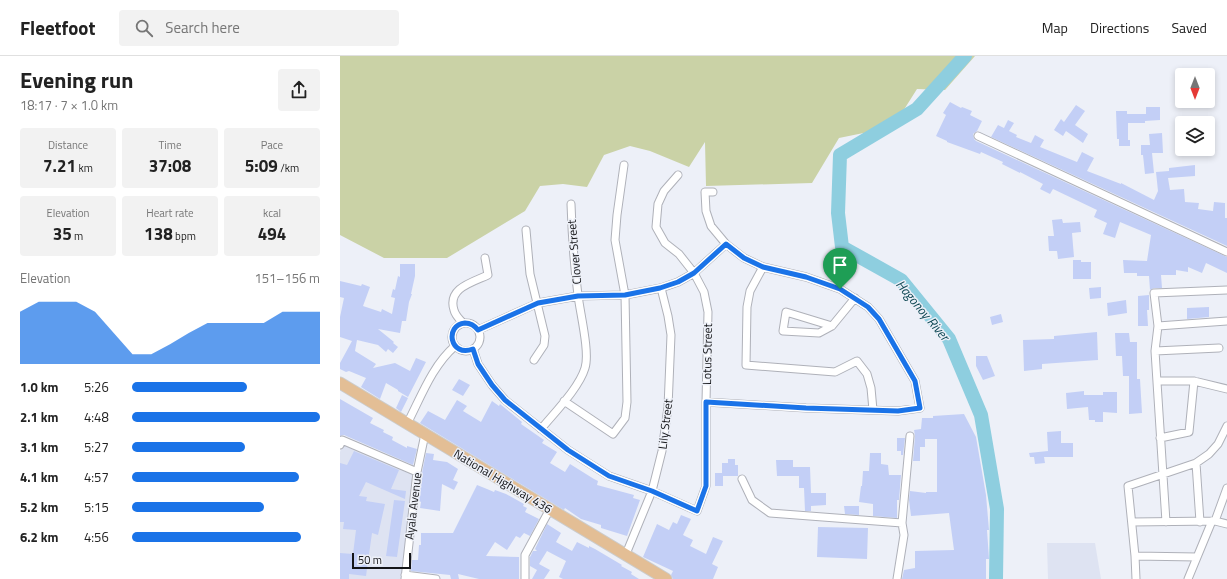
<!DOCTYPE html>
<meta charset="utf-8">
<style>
body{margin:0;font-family:"Titillium Web",sans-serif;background:#f2f2f2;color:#222;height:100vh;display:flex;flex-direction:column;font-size:15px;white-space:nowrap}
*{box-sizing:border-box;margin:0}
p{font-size:13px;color:#767676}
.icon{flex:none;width:22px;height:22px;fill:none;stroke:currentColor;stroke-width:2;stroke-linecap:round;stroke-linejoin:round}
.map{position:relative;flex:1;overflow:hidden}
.drawer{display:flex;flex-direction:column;background:#fff;width:340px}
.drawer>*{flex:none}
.needle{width:26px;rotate:180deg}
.controls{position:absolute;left:835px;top:12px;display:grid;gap:8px}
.controls a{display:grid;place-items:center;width:40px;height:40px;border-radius:4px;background:#fff;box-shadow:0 2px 6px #0003;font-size:20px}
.scale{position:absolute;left:12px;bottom:10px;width:59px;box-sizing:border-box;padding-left:4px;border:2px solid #141518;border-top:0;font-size:11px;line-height:14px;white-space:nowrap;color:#141518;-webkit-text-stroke:3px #edf0f8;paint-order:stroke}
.pin{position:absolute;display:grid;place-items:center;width:34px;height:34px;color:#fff;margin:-41px -17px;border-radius:50% 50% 50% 0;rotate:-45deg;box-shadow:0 0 4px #0007}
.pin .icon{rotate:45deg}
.round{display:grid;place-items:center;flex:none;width:42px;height:42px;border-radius:4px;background:#f2f2f2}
.headline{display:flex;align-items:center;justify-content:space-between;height:68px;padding:0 20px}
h1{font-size:22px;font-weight:700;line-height:30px}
.metrics{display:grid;grid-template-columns:repeat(3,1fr);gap:6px;height:68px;padding:4px 20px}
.metrics div{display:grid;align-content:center;border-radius:4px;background:#f2f2f2;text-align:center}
.metrics b{font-size:17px;font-weight:700}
.metrics small{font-size:11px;font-weight:400}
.metrics p{font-size:11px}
.chart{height:112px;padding:8px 20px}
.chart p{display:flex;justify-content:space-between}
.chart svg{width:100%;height:72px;margin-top:4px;fill:#1a73e8;opacity:.7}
ul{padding:0 20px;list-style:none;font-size:13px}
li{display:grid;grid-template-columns:64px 48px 1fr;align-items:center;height:30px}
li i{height:10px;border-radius:5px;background:#1a73e8}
header{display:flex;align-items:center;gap:24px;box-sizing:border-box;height:56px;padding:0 20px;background:#fff;border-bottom:1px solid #e0e0e0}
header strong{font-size:19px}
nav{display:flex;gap:22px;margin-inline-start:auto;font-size:14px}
.search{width:280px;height:36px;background:#f2f2f2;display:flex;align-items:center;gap:10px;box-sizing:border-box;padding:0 14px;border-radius:4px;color:#767676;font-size:15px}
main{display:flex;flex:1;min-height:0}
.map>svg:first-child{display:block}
.built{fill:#dee3f2}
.green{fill:#cad2a6}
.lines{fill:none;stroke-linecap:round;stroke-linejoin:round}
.river{stroke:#8ecedf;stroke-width:14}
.building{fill:#c3cff6}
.minor-casing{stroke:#afb1b9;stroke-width:9}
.primary-casing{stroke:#cbcccc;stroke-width:13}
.minor{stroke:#fff;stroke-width:7}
.primary{stroke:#e3be95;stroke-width:11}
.route-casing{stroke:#fff;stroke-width:8}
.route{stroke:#1a73e8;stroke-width:5}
.labels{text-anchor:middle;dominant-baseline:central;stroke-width:3;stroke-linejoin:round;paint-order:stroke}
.street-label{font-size:12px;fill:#141518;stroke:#edf0f8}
.water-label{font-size:13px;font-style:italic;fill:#0d4753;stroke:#edf0f8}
</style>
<header>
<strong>Fleetfoot</strong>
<div class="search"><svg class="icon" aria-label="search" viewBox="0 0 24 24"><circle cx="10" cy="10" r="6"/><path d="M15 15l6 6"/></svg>Search here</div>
<nav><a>Map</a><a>Directions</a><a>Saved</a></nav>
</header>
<main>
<section class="drawer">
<div class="headline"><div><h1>Evening run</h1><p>18:17 · 7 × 1.0 km</p></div><a class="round"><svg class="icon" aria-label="share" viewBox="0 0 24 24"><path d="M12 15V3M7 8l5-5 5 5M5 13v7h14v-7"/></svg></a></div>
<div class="metrics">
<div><p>Distance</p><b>7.21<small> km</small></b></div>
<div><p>Time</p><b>37:08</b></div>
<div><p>Pace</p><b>5:09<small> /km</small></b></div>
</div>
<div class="metrics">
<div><p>Elevation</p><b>35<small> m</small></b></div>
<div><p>Heart rate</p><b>138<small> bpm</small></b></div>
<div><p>kcal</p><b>494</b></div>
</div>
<div class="chart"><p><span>Elevation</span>151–156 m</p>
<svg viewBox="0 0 160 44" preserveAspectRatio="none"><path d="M0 44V12L10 6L20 6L30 6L40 12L50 25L60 38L70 38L80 32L90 25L100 19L110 19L120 19L130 19L140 12L150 12L160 12V44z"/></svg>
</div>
<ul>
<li><b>1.0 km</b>5:26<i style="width:61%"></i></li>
<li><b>2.1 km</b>4:48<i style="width:100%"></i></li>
<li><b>3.1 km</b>5:27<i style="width:60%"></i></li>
<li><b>4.1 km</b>4:57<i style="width:89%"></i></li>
<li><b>5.2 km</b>5:15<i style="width:70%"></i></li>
<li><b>6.2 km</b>4:56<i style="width:90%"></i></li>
</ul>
</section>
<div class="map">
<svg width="887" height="523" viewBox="0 0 887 523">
<rect width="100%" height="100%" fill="#edf0f8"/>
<path class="built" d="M4,387L73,416L62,523H0V396Z
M707,487H755L761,523H708Z"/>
<path class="green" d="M0,0H635L605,34L577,33L553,71L499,82L472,127L366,130L365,86L349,111L310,95L290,90L264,99L247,131L223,128L200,130L185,155L107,202H44L0,179Z"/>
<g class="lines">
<path class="river" d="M625,0L577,53L500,99L498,157L502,191L561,224L609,283L641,359L657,453L656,523"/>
</g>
<path class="building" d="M610,46L621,52L622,51L632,55L630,59L642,65L637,75L633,78L634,83L636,85L887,201V217L866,207L862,217L848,211V216L836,214V219H821L822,232H814L810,234L809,220H797V217H784L783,204L807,205L811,179L780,166L775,182L763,178L767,167L754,161L757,154L713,133L710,138L700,133L703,128L680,116V117L662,108L663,106L641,96L640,98L607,86V85L596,80L606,59L603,57Z
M736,49L745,55L735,69L748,78L743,87L726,75L723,80L714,74L721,63L724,66Z
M806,51H820V64L805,65V67H788V84H790V90H779V83H777L776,55H787V58H806Z
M668,64L674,67L669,75L677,79L676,81L691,87L695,79L704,84L700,91L737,106L742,96L754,102L747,115L781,128V127L814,144L818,135L816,116L829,115V112L855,109V120L828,122L830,134L844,133L845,146L859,147L858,153L873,155L874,146L885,147V162H887V190L651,81L658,69L664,72Z
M822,77L823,97H812L814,117L805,118L803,99H801V89H810L809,78Z
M722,163L723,167L740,166L741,176L732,177L734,201L718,203L717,195H709L708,180H714L712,164Z
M733,204H741V206H751V223H733Z
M60,208H75V220L71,238H72L69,246L66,265H62L60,277L38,273L54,286L53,287L58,291L53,297L48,293L46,296L38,289L17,284L15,295L36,308L33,312L55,307L70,315L76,302L86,306L68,341L58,335V334L46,327L40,343L21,331L26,322L9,315L6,316L0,313V307L12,285L0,281V261L4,242L0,241V225L21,230L22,228L30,231L23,250L41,256L42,253L52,258L55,242L51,241L53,233L55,234L58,220L60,221Z
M761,231V242L750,243L749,232Z
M809,239V254H807L808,270H798V240Z
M786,244L787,257L768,260L767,247Z
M869,251V261L847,263V252Z
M661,258L663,266L652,269L650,261Z
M757,276L758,304L702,308V313L684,315L683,284L714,283V280Z
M775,277H789L790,286H797V323H800L802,357L789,358V320H783L782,300H776Z
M636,300H647L655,320L643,324L636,310Z
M119,323L130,329L123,340L112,334Z
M744,335V339H763V336H777V357L763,356V366H755V364H749L748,351L727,353L726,337Z
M62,339L68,342L61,356L56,352Z
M0,343L33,362L30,367L44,374L43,376L53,381L52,384L67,392V390L77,393L73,409L4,379L0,380Z
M117,344L127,350L123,355L141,366L152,345L159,350L160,348L182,366L181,368L204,384L202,387L217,396L210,407L225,416L230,408L254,423L258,425L257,429L294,439L293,442L300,444L287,480L261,472V469L241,463L225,452L224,454L80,367L88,355L105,364Z
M624,358L636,381L646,439L649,474H647L649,503H646V523H562L564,514L575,512V495L614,494L609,457L571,460L569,444L570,435L586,437V436H597V383H585V391H580V405H573L575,380L574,374L581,373L582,362H593V360Z
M721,375V387H733V401H704L705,407L695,408L694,401H690L689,397L708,395L707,376Z
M557,382H565L563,399H561V395H557Z
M14,395L59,414L51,433L66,435L65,443L26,426L19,440L27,441L26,445L45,448L38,479L32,477L26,520L9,518V523H0V497L13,498L16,474L3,473L4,466H0V407L7,409Z
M86,397L94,398L93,404L107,406L118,413L113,424L118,426L114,434L102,428L100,455L80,452L81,446L79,445L82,417Z
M530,397H541V408L548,409L549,419H561L559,444H557V462L533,460V448L519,446L521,430H522L523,415H529Z
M388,403H395V409H398V420H383V430H375V417H382V407H388Z
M436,404H453V411H470L471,437H486V449L471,450V455H465L464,432H459V420H437Z
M137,429L147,433L154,436L155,434L166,438L184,448L183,450L187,452L185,456L199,463L190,480L184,477L180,482L176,480L167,494L155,486L146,500L179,501V523H139L118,518L119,523H111L110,519L71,515L72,504H78L79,489H81V477H113Z
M54,444L65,445L57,501L46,500Z
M504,450H519V459L505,458Z
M341,459L351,463L343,479L353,484L350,490L366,498L373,481L383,485L372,508L378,511L373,523H333L331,519L333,515L303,501L317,468L329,474L333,466L337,468Z
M207,468L221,477L216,486L232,495L237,486L249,492V490L255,493L282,509L281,510L292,516L291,518L299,523H223L219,521L226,505L207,495L199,508L210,514L204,523H192L197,514L190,510V501L193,495H197L195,493Z
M478,471L528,472L527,503L477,501Z"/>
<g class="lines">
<g class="minor-casing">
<path id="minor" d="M638,80L887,196
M186,174L190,218L205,280L204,289L194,304
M423,211L410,235L407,251L406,309L495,316L517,305L527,318L531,332L533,354
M123,267C120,264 115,259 114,254C107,232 133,226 148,219L145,202
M112 281a14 14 0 1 1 28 0a14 14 0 1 1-28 0Z
M492,270L446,256L443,275L479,277L492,270L515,242
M818,270L887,265
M138,274L198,247L238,240L285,239L321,232L338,226L354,217L386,188
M133,293L138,308L152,329L165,344L228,394L269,420L312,435L357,455L366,430V346L368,256L364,236L354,217L339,198L325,187L316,171L318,148L324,135L338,119
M815,295L879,292
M817,325H854L887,333
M224,345L273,378L285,362L287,346L285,239L275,184L277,159L284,109
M366,346L466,352L558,355L580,352L575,325L539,263L528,251L500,233L466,221L423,211L404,202L386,188L371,170L366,155L365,136H373
M67,368C81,341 92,310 115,290
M201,373C215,356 239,332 245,312C250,296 240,257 238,239C234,209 232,179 231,148
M820,382L849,376L854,325
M0,389L2,384L77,416
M856,407L860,466
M402,423L412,444L430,457L562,467
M875,465L887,432
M792,466L875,465L887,468
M826,466L815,295L818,270L814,237L887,234
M286,498L312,435L322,395L328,351L331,279L328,260L321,232
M795,500L857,501
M65,519L96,523
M65,523L77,416L85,378
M185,523V499L210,453
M557,523L564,479L562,467L570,380
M796,523L795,500L788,430L856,407L869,398L878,388L887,370
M848,523L872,465"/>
</g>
<g class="primary-casing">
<path id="primary" d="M0,327L326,523"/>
</g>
<use href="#minor" class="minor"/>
<use href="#primary" class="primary"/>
</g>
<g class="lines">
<g class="route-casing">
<path id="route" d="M386,188L404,202L423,211L466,221L500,233L528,251L539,263L575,325L580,352L558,355L466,352L366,346V430L357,455L312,435L269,420L228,394L165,344L152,329L138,308L133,293C110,302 104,269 125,267C131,267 135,270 138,274L198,247L238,240L285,239L320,232L338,226L354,217Z"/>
</g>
<use href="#route" class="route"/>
</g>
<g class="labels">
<g class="street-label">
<text transform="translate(234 196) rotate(-95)">Clover Street</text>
<text transform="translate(367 298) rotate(-89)">Lotus Street</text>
<text transform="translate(325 368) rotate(-83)">Lily Street</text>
<text transform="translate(163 425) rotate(31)">National Highway 436</text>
<text transform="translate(73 450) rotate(-83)">Ayala Avenue</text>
</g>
<g class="water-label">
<text transform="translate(583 254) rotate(50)">Hagonoy River</text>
</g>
</g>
</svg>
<div class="controls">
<a><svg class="needle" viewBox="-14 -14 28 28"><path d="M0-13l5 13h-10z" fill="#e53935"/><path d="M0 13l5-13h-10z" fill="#767676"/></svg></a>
<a><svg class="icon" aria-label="layers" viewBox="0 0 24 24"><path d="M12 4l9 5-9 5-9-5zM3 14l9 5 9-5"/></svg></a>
</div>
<div class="scale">50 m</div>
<div class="pin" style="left:500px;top:233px;background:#1e9e55"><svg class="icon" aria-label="arrive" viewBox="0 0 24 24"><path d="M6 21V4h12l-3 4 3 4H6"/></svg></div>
</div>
</main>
